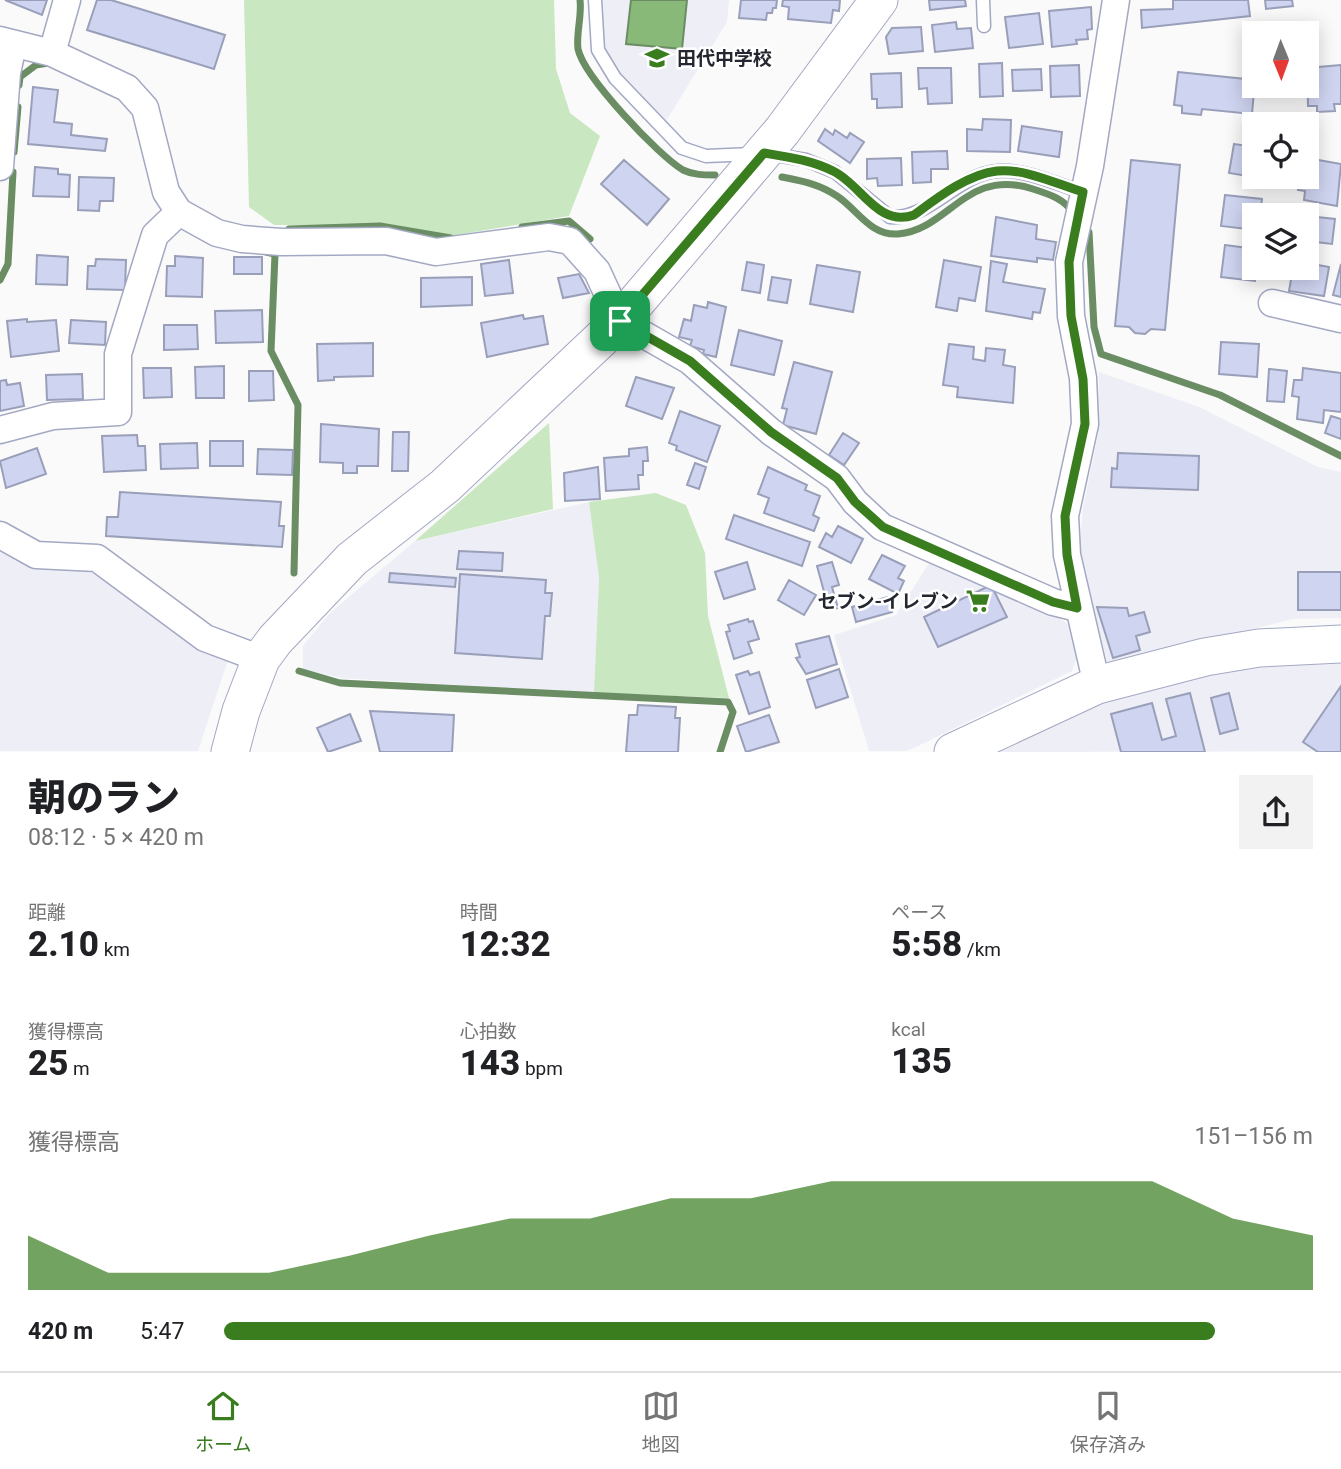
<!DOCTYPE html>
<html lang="ja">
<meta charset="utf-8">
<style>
body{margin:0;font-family:Roboto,"Noto Sans JP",sans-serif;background:#f2f2f2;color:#202124;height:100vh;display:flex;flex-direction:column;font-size:26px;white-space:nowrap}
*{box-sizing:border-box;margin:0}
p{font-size:23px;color:#757577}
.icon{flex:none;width:38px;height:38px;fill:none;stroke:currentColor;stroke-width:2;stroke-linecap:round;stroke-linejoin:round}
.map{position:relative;height:752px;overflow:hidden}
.drawer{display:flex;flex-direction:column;background:#fff;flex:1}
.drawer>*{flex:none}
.needle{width:46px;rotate:179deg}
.tools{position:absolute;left:1242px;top:21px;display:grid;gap:14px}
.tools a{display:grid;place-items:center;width:77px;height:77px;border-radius:0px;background:#fff;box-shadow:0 4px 18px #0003;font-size:35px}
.pin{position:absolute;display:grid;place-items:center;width:60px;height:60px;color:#fff;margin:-30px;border-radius:14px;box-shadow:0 4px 10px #0006}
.round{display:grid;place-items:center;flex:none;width:74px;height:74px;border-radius:0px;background:#f2f2f2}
.headline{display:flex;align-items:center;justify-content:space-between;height:119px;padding:0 28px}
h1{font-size:38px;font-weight:800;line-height:52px}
.stats{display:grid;grid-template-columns:repeat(3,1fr);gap:10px;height:119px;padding:7px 28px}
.stats div{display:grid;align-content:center}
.stats b{font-size:35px;font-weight:800}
.stats small{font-size:19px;font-weight:400}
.stats p{font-size:19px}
.chart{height:196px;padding:14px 28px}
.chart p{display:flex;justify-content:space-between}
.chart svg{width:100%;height:126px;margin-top:7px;fill:#397d1f;opacity:.7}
ul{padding:0 28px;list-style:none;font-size:23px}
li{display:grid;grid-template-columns:112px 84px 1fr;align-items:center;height:52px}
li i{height:18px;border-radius:9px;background:#397d1f}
.tabs{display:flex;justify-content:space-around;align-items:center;height:98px;border-top:2px solid #e0e0e0;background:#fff;font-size:19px;color:#757577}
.tabs a{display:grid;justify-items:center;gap:4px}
.tabs .current{color:#397d1f}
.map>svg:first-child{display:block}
.built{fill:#eeeff6}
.green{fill:#c9e7c0}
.water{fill:#88b979;stroke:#6a8d63;stroke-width:2}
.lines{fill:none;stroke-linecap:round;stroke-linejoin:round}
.stream{stroke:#6a8d63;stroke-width:7}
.building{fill:#cfd4f0;stroke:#9a9fb9;stroke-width:2}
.lane-casing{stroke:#a3a8c3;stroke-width:15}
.street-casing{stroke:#a3a8c3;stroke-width:29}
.secondary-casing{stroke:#a3a8c3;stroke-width:39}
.lane{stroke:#fff;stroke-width:12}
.street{stroke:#fff;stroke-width:26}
.secondary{stroke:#fff;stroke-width:37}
.route-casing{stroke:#fff;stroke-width:14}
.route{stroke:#397d1f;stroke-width:9}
.labels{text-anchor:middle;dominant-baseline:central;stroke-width:5;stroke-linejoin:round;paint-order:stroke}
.poi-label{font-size:19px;font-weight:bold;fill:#242630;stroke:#fff;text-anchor:start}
</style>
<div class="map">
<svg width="1341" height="752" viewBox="0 0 1341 752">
<rect width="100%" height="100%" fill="#fafafa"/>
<path class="built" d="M601,0H729L727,22L666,121L617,71L604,46Z
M1099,372L1199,407L1318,467L1341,472V618L1293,619L1108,665L1079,551L1083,508L1098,435Z
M589,502L599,578L594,693L341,678L303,669V646L330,613L415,541Z
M0,545L98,572L181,637L228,660L198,751H0Z
M933,557L1040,603L1070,626L1078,654L1072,671L914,748L906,751H869L834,635L896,615Z
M1341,656V751L986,752L1063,712L1200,673Z"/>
<path class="green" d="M244,0H554L556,69L570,113L600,136L569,216L450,236L384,225H274L249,207Z
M549,423L553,509L415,541Z
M656,493L686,505L705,553L708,616L729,698L594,693L599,578L589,502Z"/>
<path class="water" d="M631,0H687L682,49L626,44Z"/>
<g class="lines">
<path class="stream" d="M580,0C582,16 576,33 578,49C584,77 658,155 683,170C693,175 704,175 715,175
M19,85L20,77L36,65L48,63
M14,152L18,107
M782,177C802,181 819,184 837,196C857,209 870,236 898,234C949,230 966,167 1033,189C1051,195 1062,198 1073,212
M1083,224L1089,232L1094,327L1101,354L1220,395L1341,456
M522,227L569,221L590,239
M289,229L380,226L451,238
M266,252L275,254L271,351L298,405L294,573
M0,280L8,264L13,172
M299,671L340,683L728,702L733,712L720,752"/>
</g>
<path class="building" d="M5,0H47L42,15Z
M97,0H111L225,35L214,69L87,30Z
M741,0H777L776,8H773L772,13H767L766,20L739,18Z
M783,0H840L839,11L833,10L831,23L788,19L789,7L782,6Z
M929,0H965L966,6L930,10Z
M1173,0H1248L1250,16L1142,28L1141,10L1173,9Z
M1265,0H1292L1293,6L1266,9Z
M1091,7L1092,29L1087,30L1088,39L1076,40L1077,44L1052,47L1049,11Z
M1039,13L1043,44L1009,48L1005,17Z
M956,22L957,29L971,28L973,48L935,52L932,25Z
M921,27L923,51L889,54L886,37L892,28Z
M1002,63L1003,96L980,97L979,64Z
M1079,65L1080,96L1051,97L1050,66Z
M1341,65V104H1334L1335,111L1317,112V106H1308L1307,68Z
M918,68H951L952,103L928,104L927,88L919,89Z
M1041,69L1042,90L1013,91L1012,70Z
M1178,72L1255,80L1252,114L1202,109L1201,115L1182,113V106L1174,105Z
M901,73L902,107L877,108V99H872L871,74Z
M33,87L58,90L54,122L72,124L71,135L107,139L105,151L28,144Z
M983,119L1011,120L1010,152L967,151V129L982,130Z
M1022,126L1062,132L1059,157L1018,151Z
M825,129L833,135L835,130L847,138L850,133L864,142L850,163L818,141Z
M1234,144L1255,147V177L1260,178L1229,173Z
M947,151L948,169H931V182L913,183L912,152Z
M901,158L902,185L878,186L877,178L867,179V159Z
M1307,158L1341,164L1337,206L1304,200L1305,191L1298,190L1300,177H1307Z
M624,160L669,199L647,225L601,184Z
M1131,160L1180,165L1165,330L1151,329L1145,334L1135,333L1129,327L1115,326Z
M35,167L58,169V174L70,175L69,197L33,196Z
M79,177L114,178L113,201H100L99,211L78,210Z
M1225,195L1262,199L1260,215H1255V230L1221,226Z
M1307,216L1335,219L1332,244L1307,241Z
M996,217L1037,225L1036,239L1056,242L1053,260L1037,258V262L991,256Z
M1225,245L1255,249V281L1221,277Z
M37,255L68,257L67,285L36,284Z
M175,256L203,258L202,297L166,296L167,266H175Z
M234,257H262V274H234Z
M96,259L126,260L125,290L87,289L88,266H95Z
M509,260L513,293L485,296L481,264Z
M944,260L981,267L975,301L959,298L957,311L936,307Z
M991,261L1007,264L1003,282L1045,289L1040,313L1033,312L1032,319L986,311Z
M747,262L764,265L760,293L742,290Z
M1307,263L1329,267L1324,296L1289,291L1293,268H1307Z
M1341,264V297L1333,295Z
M817,265L860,272L853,312L810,304Z
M579,274L589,293L563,298L558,278Z
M472,277V305L421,307V278Z
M772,277L791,280L787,303L768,300Z
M708,302L726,307L716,357L703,354L704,350L690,346L692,340L679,337L684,319L691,321L694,305L707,308Z
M262,310L263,342L216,343L215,311Z
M523,315L524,319L543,316L548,344L487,357L481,323Z
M27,319V322L56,320L59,351L11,357L7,321Z
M71,320L106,322L105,345L69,343Z
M164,325H197L198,349L164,350Z
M739,330L782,341L774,375L731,365Z
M1221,342L1259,344L1257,377L1219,374Z
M373,343V376L334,377V380L318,381L317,344Z
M949,344L974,347L973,359L985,361L986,348L1005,350L1003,365L1015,367L1013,403L957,397L958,387L943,385Z
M794,362L832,372L816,434L783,425L787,409L782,408Z
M224,366V398H196L195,367Z
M143,368H171L172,397L144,398Z
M1303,368L1341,373V412L1324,410L1323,423L1297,419L1299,397L1292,396L1294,380H1302Z
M1269,369L1287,371L1284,402L1267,401Z
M249,371H273L274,400L249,401Z
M82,374L83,399L47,400L46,375Z
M636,377L674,388L662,419L626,406Z
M6,380L7,385L20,383L24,406L0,411V381Z
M680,411L720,426L707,462L676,450L677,446L669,443Z
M1331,416L1341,419V439L1325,433Z
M321,424L379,429L378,466H357V473H343V463L320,462Z
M393,432H409L408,471H392Z
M843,433L859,443L844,465L829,455Z
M137,435L138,446H145L146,470L104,472L102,436Z
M210,441H243V466H210Z
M197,443L198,468L161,469L160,444Z
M647,447L648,461H643V475H638L639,489L606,491L604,458L629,456V449Z
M37,448L46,474L6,488L0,461Z
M258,449L293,450L292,475L257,474Z
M1118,453L1199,456L1198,490L1111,487L1112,468L1117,469Z
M695,463L706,467L699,489L687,485Z
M598,467L600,499L565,501L564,473Z
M768,467L807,485L805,490L820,496L813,515L819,518L814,531L764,513L769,498L758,494Z
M120,492L281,502L279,526H284L282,547L106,536L107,517H118Z
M734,515L810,542L802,566L726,539Z
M838,526L863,539L851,563L819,547L826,533L832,537Z
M459,551L503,553L502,571L457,569Z
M882,555L905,566L898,578L904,581L898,594L869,579Z
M747,562L755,589L724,599L715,572Z
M832,562L839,585L832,587L838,608L829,610L817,566Z
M1298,572H1341V610H1298Z
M390,573L456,578L455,587L389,582Z
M460,574L546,580L545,593H552L550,616H545L542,659L455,653Z
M789,580L816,595L804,615L778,600Z
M991,585L1007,617L938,647L924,617Z
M888,597L892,612L856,622L852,607Z
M1097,607L1127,608L1129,616L1144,612L1150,632L1136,636L1140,650L1113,658Z
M748,619L749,622L753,621L759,639L748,642L752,653L734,659L726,632L730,631L728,625Z
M829,636L837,664L806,674L796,658L800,657L796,644Z
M839,669L848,697L816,708L807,680Z
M748,671L750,675L759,672L770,707L749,714L736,675Z
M1341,686V752H1318L1303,742Z
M1190,693L1205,752H1121L1111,714L1152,703L1162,740L1176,736L1166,699Z
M1229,693L1238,729L1220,734L1211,698Z
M638,705L676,707L675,718H680L678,752H626L629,715H637Z
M370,711L454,715L452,752H380Z
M350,714L361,741L328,752L317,728Z
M769,715L779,742L746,752L737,726Z"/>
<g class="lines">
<g class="lane-casing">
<path id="lane" d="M595,0L598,50L615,78L682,148L706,156L752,154
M983,0L984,26
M770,154L806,160L835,172L890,217C930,220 957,174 998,171C1025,169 1057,184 1082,192"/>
</g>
<g class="street-casing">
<path id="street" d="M0,40L52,53L127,88L145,108L166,192L179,212L217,233L242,239L281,242L386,241L436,252L549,237L570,241L597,271L620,321L690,361L771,432L837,478L855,502L882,527L1053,602L1077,608
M52,53L67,0
M0,167L7,73L13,45
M1272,303L1341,319
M0,430L53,416L118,412V354L155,235L179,212
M0,535L36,555L97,558L205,638L261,659
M1097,685L1067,555L1065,516L1085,424L1083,378L1071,316L1069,262L1090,166L1116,0"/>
</g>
<g class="secondary-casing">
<path id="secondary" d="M230,752L241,711L261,659L275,640L352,559L445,486L620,321L782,131L879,0
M953,752L1097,685L1205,657L1259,648L1341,644"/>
</g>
<use href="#lane" class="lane"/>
<use href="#street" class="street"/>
<use href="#secondary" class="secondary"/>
</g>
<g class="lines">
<g class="route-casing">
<path id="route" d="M764,153C788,157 811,160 833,171C861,184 878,228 914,215C937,198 968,174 997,171C1024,168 1057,184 1083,192L1069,262L1071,316L1083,379L1085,424L1065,516L1067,555L1077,608L1053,602L883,527L855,502L837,478L771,432L690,361L620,321Z"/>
</g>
<use href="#route" class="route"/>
</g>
<defs>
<g id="school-bare" transform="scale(1.89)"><path d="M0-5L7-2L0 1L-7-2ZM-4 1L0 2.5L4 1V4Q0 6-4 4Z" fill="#397d1f" stroke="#fff" stroke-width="2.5" paint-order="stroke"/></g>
<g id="supermarket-bare" transform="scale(1.89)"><path d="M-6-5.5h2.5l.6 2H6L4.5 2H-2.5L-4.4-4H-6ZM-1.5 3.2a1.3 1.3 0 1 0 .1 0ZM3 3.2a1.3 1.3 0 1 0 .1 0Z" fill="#397d1f" stroke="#fff" stroke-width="2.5" paint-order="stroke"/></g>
</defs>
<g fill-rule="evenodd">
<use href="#school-bare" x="657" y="58"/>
<use href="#supermarket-bare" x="978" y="601"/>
</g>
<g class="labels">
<g class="poi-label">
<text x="677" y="58">田代中学校</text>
<text x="958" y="601" text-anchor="end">セブン-イレブン</text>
</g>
</g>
</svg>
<div class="tools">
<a><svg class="needle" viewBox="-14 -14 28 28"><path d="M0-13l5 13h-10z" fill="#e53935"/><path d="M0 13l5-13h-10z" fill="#757577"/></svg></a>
<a><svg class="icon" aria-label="locate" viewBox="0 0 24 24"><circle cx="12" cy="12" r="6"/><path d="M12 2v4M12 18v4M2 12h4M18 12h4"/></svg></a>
<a><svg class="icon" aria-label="layers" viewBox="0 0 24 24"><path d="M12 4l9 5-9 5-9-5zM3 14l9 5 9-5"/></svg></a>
</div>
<div class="pin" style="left:620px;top:321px;background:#1e9e55"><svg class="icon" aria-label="arrive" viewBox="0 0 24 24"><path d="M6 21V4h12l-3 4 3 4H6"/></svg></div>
</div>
<section class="drawer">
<div class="headline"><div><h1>朝のラン</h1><p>08:12 · 5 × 420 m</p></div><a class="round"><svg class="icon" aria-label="share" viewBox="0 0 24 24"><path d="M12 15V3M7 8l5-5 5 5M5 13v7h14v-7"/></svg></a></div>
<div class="stats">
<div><p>距離</p><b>2.10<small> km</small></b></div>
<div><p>時間</p><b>12:32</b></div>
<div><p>ペース</p><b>5:58<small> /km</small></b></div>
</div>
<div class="stats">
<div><p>獲得標高</p><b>25<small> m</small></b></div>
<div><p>心拍数</p><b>143<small> bpm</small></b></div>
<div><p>kcal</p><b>135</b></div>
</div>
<div class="chart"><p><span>獲得標高</span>151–156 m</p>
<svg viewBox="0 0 160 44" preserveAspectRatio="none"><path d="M0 44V25L10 38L20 38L30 38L40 32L50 25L60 19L70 19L80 12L90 12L100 6L110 6L120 6L130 6L140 6L150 19L160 25V44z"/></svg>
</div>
<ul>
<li><b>420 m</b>5:47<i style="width:91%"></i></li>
</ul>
</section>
<nav class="tabs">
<a class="current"><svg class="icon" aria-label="home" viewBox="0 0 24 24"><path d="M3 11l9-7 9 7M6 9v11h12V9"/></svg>ホーム</a>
<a><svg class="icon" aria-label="map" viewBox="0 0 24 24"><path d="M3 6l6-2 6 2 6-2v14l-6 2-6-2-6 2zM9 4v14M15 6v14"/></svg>地図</a>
<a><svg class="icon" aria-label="saved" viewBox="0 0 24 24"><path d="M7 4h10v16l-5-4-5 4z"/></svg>保存済み</a>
</nav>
